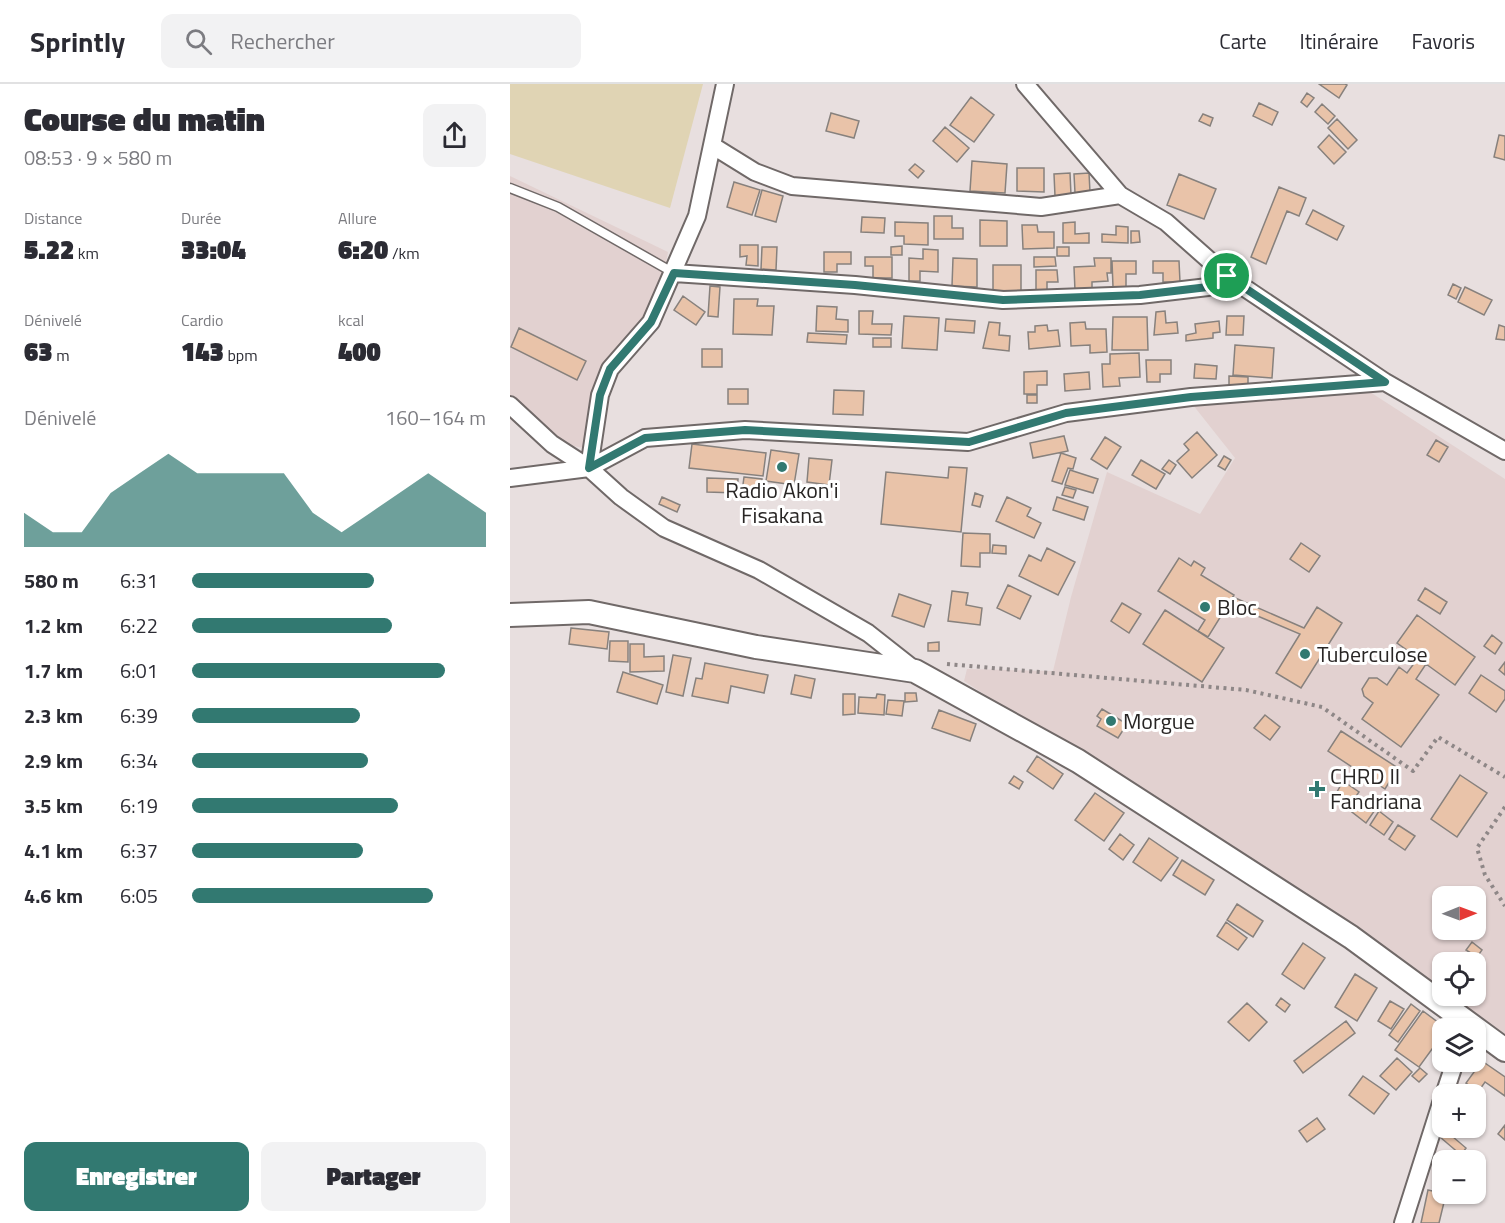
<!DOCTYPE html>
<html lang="fr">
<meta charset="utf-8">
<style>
body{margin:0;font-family:"Titillium Web",sans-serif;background:#f2f2f3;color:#2b2b33;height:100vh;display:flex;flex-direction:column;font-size:22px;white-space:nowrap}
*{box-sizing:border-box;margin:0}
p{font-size:20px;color:#7c7c81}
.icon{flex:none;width:33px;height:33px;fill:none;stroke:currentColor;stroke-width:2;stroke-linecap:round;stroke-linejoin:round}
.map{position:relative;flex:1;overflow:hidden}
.sheet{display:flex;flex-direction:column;background:#fff;width:510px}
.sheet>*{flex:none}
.needle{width:39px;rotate:89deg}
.controls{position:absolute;left:922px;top:802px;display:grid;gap:12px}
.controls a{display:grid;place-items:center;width:54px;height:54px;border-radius:12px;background:#fff;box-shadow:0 2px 4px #0004;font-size:30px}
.pin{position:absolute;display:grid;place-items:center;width:51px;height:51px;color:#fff;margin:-26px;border:3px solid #fff;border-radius:50%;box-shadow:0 2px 6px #0007}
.round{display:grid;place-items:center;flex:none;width:63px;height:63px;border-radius:12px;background:#f2f2f3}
.headline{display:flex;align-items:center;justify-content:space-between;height:102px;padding:0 24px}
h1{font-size:33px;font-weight:800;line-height:45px}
.stats{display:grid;grid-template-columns:repeat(3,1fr);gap:9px;height:102px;padding:6px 24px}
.stats div{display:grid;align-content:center}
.stats b{font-size:26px;font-weight:800}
.stats small{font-size:16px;font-weight:400}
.stats p{font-size:16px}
.chart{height:168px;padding:12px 24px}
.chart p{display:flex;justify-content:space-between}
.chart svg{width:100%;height:108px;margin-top:6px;fill:#327971;opacity:.7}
.action{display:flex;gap:12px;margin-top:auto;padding:12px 24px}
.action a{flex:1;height:69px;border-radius:12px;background:#327971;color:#fff;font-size:24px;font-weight:800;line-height:69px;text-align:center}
.action a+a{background:#f2f2f3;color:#2b2b33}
ul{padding:0 24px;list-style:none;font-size:20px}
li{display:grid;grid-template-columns:96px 72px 1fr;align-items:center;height:45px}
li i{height:15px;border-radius:8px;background:#327971}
header{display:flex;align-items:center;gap:36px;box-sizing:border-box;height:84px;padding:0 30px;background:#fff;border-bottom:2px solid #e1e1e2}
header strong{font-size:28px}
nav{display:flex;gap:33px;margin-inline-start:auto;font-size:21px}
.search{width:420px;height:54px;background:#f2f2f3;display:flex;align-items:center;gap:15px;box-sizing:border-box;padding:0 21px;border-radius:12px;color:#7c7c81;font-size:22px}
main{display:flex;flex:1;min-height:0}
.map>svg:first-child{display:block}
.built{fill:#e2d1d0;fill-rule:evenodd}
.green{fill:#e0d4b4}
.building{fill:#e9c3a9;stroke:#87817d;stroke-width:1.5}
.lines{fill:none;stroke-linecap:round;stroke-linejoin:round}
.lane-casing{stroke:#706968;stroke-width:11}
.street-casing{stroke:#706968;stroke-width:20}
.secondary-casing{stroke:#706968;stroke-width:26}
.path{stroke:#8e8787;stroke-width:4;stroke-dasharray:3 4.5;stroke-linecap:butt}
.lane{stroke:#fff;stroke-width:8}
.street{stroke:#fff;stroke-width:16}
.secondary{stroke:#fff;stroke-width:22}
.route-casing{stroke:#fff;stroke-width:12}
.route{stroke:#327971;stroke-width:8}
.poi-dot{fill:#327971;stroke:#fff;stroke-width:2}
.labels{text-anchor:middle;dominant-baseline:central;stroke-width:6;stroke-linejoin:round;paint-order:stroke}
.poi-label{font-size:22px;fill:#282524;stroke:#fff;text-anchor:start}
</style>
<header>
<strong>Sprintly</strong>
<div class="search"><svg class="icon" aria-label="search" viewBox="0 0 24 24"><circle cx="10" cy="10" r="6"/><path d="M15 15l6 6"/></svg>Rechercher</div>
<nav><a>Carte</a><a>Itinéraire</a><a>Favoris</a></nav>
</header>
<main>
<section class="sheet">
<div class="headline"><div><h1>Course du matin</h1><p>08:53 · 9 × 580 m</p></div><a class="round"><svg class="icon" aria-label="share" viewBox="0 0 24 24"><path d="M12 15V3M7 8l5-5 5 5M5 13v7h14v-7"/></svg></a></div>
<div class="stats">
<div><p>Distance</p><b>5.22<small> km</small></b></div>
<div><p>Durée</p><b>33:04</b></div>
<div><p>Allure</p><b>6:20<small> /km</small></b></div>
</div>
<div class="stats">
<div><p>Dénivelé</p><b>63<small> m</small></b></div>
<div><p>Cardio</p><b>143<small> bpm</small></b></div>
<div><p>kcal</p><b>400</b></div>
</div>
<div class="chart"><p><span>Dénivelé</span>160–164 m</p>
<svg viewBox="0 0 160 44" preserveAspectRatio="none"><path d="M0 44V30L10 38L20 38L30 22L40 14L50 6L60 14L70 14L80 14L90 14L100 30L110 38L120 30L130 22L140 14L150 22L160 30V44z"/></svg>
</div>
<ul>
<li><b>580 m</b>6:31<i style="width:62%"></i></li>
<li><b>1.2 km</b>6:22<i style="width:68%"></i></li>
<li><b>1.7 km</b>6:01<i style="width:86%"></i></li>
<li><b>2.3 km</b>6:39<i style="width:57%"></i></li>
<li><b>2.9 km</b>6:34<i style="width:60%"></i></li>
<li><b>3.5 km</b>6:19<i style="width:70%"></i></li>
<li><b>4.1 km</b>6:37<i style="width:58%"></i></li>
<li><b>4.6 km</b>6:05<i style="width:82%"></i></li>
</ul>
<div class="action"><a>Enregistrer</a><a>Partager</a></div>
</section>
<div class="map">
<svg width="995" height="1139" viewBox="0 0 995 1139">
<rect width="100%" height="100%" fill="#e8dfdf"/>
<path class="built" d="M0,92L158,168L155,185L139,227L100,270L85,301L73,364L54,360L0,311Z
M846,299L995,395V952L934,912H966V879H933V911L454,597L457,585L543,587L561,513L597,388L690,430L725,374L683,321ZM933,813H966V846H933Z"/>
<path class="green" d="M0,0H193L160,124L0,70Z"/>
<path class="building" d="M809,0H835L837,1L829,14Z
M797,9L804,14L797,23L791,18Z
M461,13L484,31L464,58L440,41Z
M749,19L768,28L762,41L743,32Z
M812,20L825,32L818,40L805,28Z
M321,29L349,37L344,54L316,47Z
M693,30L703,34L700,42L689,37Z
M827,35L847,56L838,65L818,44Z
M435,43L459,64L447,78L423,57Z
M819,51L836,68L824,80L808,63Z
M989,51L995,52V76L984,73Z
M462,77L497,80L495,109L460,107Z
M405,80L414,87L408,94L399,86Z
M507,84H534V108L507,107Z
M560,89L561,111L545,112L544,90Z
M579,89L580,108L565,109L564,90Z
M669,90L706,105L694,135L657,121Z
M224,98L250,106L242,131L217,123Z
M769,103L796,114L789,132L777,127L756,180L741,173Z
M252,106L273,112L266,138L245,132Z
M803,126L834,142L827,156L796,140Z
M424,132H442V144H453V155H424Z
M352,133L375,134L374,149L351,148Z
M470,136L497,137V162H470Z
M385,138L418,139V161L394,160V152H385Z
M565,138V150L579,149V159H553V139Z
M512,141H527L528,148H544V164L513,165Z
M606,142L618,143V159L592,158V150L606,151Z
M621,147H629L630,158L621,159Z
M230,161H248V182L236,181L237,172L230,173Z
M392,162V171H381V163Z
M252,163H267L266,186L251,185Z
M547,163H559V172H547Z
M413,165L428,166V188L410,187V197H399V174L413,175Z
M314,168H341V180H327V188H314Z
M355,173H382V194H363V182H355Z
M524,173H545L546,182L524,183Z
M443,174L467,175V203L442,202Z
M584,174H601V189H597L598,197L582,198V206L565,207L564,183L585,182Z
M602,177H626V190H616V203H603Z
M643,177H669L670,198H653V189H643Z
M483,181H511V208H483Z
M526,186H547L548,198H537V210H526Z
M943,200L951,204L946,215L938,211Z
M200,202L210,203L208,233L198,232Z
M955,203L982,216L974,231L948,218Z
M173,212L195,228L186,241L164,226Z
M224,215H248L247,222H264L262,251L223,250Z
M307,222L327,223L326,235L338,236V248L306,247Z
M349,227H363L362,240H382L381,251L349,250Z
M655,227L656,239L667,238L668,249L644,251L646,228Z
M394,232L429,234L427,266L392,264Z
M717,232H734L733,251H716Z
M603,233H637L638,266H602Z
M436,235L465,237L464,249L435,247Z
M709,237L710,248L703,249V254L676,257V251L686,249L685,240Z
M479,238L490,239L489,251L500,252L499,267L473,264Z
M575,238L576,245H596L597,268L580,269V261L561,262L560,239Z
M537,241L538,247L548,246L550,262L519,265L518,248H525V242Z
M989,241L995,243V256L986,255Z
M9,244L76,277L67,296L1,263Z
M298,249L337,251L336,260L297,258Z
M363,254H381V263H363Z
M725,261L764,264L762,294L723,291Z
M192,265H212V283H192Z
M629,269L630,293L609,294L610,302L593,303L592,280H600V270Z
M636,276H661V290H650V298H637Z
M685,280L707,282L706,295L684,294Z
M537,287V301H527V310H514V288Z
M579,288L580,305L555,307L554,290Z
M719,292L738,293V303L719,302Z
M218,305H238V320H218Z
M324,306L354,307L353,331L323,330Z
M517,311H527V319H517Z
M687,348L707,371L682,394L667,377L679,366L674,360Z
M554,352L558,367L523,374L520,359Z
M595,353L611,363L597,385L581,375Z
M926,356L938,363L929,378L917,371Z
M182,360L256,369L253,392L179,384Z
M261,366L289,370L284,401L256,397Z
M551,369L566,374L563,385L558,384L552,400L542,397Z
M714,372L721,376L715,386L708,382Z
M299,374L322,376L319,401L297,398Z
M631,376L655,390L646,405L622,391Z
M659,376L666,381L660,390L652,385Z
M439,383L457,384L451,448L371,440L376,388L438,394Z
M560,386L588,395L583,409L555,401Z
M234,393L252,395L251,410L232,408Z
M197,394L228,395L227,409L197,408Z
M555,403L566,406L563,414L552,411Z
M465,409L473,412L470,423L462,421Z
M152,413L170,421L167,428L149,420Z
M497,413L521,424L517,432L531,439L524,454L486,437Z
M547,413L578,423L574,436L543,426Z
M453,449L480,450V469H470V483L451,482Z
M791,459L810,472L799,488L780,475Z
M483,461L496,462V470L482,469Z
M537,464L565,478L548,511L509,492L519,471L531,477Z
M669,474L681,482L684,477L695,484L691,491L724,511L698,553L688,547L695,536L648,507Z
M498,501L521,512L510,535L487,524Z
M915,504L937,518L930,530L908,516Z
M442,507L458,509L456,521L472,524L470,541L438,537Z
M389,510L421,521L414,543L382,532Z
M723,513L794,544L807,523L832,539L791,604L766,589L790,550L719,520Z
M612,519L631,530L619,549L601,537Z
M655,526L714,564L692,598L633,560Z
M907,531L965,573L945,601L916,580L906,595L929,611L891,663L852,635L863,619L854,612L852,605L859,594H867L877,601L889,583L897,589L908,574L887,559Z
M61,544L99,548L97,565L59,560Z
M982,551L992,559L985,570L974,562Z
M100,557H118V578L99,577Z
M429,558V567H418V559Z
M120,560H134V573L154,572V587L120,588Z
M163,571L181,574L173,612L156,608Z
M995,578V591L989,586Z
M195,579L258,591L254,609L221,602L218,619L182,612L186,594L192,595Z
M113,588L153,601L147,620L107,608Z
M285,591L305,595L301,614L281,610Z
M971,591L995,607V615L986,628L959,609Z
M395,609H406L407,617L395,618Z
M333,610H345V630L333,631Z
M367,610L375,611L374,631L348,629L349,613L366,614Z
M378,616L394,617L392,632L376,630Z
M592,625L617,640L608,654L587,642L591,635L587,632Z
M429,626L466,640L460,657L422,644Z
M755,631L770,643L760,656L744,644Z
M831,647L888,684L875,705L818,667Z
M527,672L553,690L543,705L517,687Z
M950,691L977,709L947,753L921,735Z
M504,692L513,698L509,705L499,699Z
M833,697L849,708L842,718L827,708Z
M585,709L614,729L594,757L565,736Z
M851,716L865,726L856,739L842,728Z
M869,727L883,738L874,751L860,741Z
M888,741L905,752L895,766L879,755Z
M610,750L624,761L613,776L599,765Z
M639,754L668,774L651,797L623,778Z
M672,776L704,796L695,811L663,791Z
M727,820L753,837L743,853L717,836Z
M716,838L737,854L728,866L707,852Z
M962,858L972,866L967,873L956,866Z
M793,859L815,874L794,905L772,890Z
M845,890L867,904L847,937L825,923Z
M771,914L780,921L775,928L766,921Z
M880,917L894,925L881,945L868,937Z
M737,919L757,938L739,957L718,938Z
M901,920L910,927L888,958L879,951Z
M913,927L937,945H933V950L909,983L885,966Z
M836,937L845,949L793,989L784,977Z
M887,974L902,988L886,1006L870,992Z
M972,977L995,993V1012L975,998L968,1008L956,999Z
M910,984L917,990L909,998L902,992Z
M853,992L879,1010L864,1030L839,1011Z
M807,1034L815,1045L797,1058L789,1047Z
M995,1041V1056L988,1050Z
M936,1047L956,1064L951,1071L930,1053Z
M946,1069L954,1077H938Z
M933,1089V1105L926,1099Z
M918,1106L936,1110L929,1139H911Z"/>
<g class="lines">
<g class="lane-casing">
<path id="lane" d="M0,104L48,123L164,189"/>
</g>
<g class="street-casing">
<path id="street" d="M515,0L610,111L656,138L717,192L875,298L995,367
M203,62L245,88L282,102L531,123L610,111
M164,189L345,201L493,216L630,211L698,203L717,192
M0,321L42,360L79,384L111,413L154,444L249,486L358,549L405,586
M79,384L90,311L100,285L141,238L187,132L215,0
M0,394L79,384L135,354L235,346L458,358L556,329L681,313L875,298
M934,1011L945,978
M893,1139L933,1013"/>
</g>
<g class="secondary-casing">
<path id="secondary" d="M0,531L79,528L246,563L405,587L568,677L841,853L995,966"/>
</g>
<path class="path" d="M437,580L736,606L812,623L903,687L928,653L995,693
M995,723L967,764L975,791L995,822"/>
<use href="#lane" class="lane"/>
<use href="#street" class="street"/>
<use href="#secondary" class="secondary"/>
</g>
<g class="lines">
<g class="route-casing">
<path id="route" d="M164,189L345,201L493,216L630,211L698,203L717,192L875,298L681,313L556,329L459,358L235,346L135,354L79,384L90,311L100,285L141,238Z"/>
</g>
<use href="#route" class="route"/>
</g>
<g class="poi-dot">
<circle cx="272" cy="383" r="6"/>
<circle cx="695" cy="523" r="6"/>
<circle cx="795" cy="570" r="6"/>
<circle cx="601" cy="637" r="6"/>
<path d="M804 696h6v6h6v6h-6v6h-6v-6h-6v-6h6z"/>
</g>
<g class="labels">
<g class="poi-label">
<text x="272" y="406" text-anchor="middle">Radio Akon'i<tspan x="272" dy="25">Fisakana</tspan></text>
<text x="707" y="523">Bloc</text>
<text x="807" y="570">Tuberculose</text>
<text x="613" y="637">Morgue</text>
<text x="820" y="692">CHRD II<tspan x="820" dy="25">Fandriana</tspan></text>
</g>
</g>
</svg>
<div class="controls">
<a><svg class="needle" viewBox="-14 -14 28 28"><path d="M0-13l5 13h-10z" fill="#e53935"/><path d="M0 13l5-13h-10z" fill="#7c7c81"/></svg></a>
<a><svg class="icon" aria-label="locate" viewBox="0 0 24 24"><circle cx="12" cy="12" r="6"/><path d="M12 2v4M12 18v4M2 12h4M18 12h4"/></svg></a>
<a><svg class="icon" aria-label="layers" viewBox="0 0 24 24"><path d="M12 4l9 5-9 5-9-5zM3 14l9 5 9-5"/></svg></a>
<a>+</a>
<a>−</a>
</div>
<div class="pin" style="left:717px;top:192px;background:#1e9e55"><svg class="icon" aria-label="arrive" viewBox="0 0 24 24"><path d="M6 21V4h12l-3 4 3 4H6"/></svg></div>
</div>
</main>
